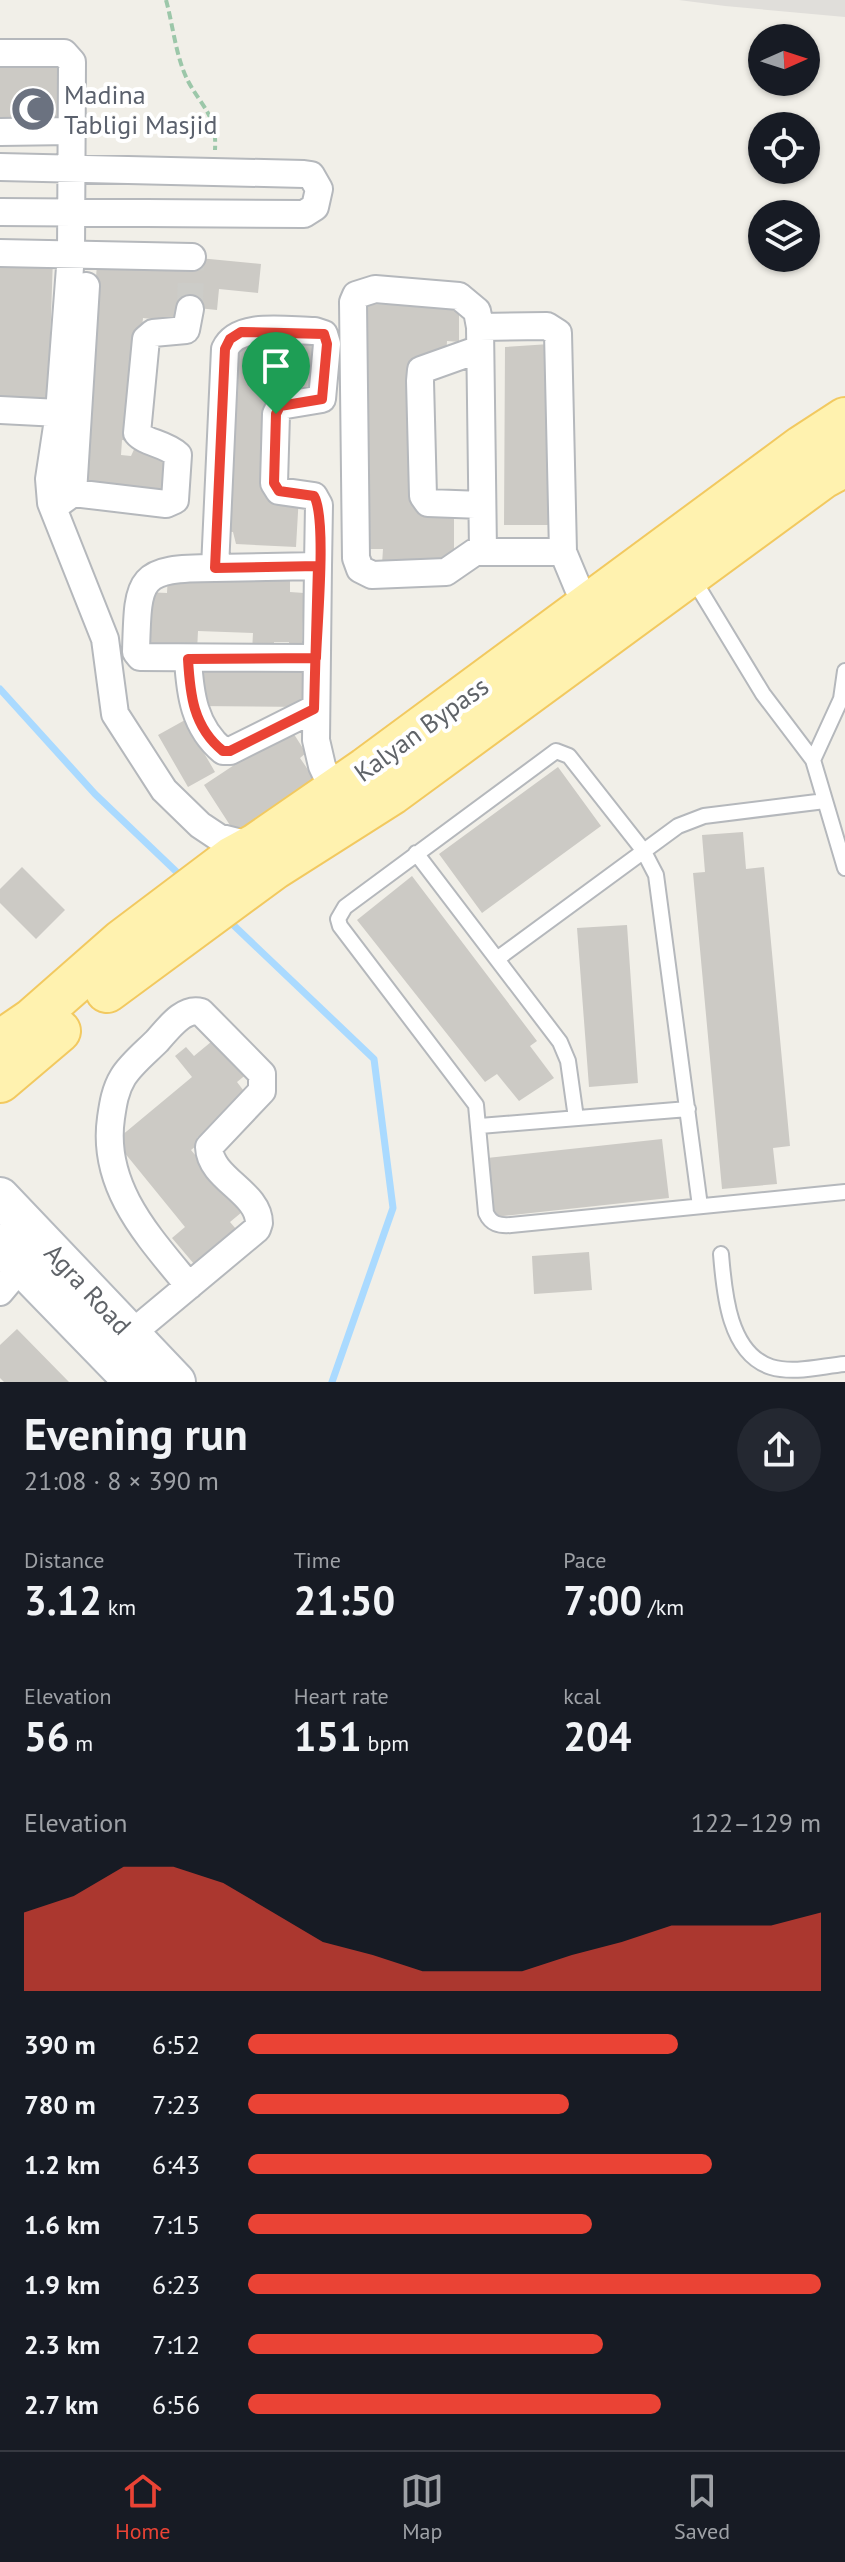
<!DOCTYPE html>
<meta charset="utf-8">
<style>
body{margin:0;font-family:"PT Sans",sans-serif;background:#242831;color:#f1f3f6;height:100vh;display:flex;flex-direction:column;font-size:30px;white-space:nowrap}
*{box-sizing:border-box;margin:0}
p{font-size:26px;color:#9ea1a6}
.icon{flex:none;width:44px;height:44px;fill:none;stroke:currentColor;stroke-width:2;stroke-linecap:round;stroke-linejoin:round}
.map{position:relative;height:1382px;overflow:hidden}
.sheet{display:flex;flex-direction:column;background:#171b24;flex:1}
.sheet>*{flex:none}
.needle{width:52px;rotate:87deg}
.tools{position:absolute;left:748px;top:24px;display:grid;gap:16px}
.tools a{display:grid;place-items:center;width:72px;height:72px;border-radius:50%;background:#171b24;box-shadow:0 2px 6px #0004;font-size:40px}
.pin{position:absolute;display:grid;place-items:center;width:68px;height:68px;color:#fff;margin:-82px -34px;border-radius:50% 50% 50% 0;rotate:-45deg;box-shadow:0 0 8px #0007}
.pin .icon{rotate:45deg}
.round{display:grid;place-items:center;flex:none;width:84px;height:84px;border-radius:42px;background:#242831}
.head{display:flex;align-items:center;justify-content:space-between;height:136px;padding:0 24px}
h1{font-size:44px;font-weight:600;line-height:60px}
.metrics{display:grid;grid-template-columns:repeat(3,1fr);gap:12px;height:136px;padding:8px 24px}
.metrics div{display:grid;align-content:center}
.metrics b{font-size:40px;font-weight:600}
.metrics small{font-size:22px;font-weight:400}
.metrics p{font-size:22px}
.chart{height:224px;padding:16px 24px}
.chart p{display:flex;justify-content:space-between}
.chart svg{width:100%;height:144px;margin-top:8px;fill:#ea4335;opacity:.7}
ul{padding:0 24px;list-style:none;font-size:26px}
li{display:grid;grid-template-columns:128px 96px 1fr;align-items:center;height:60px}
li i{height:20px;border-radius:10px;background:#ea4335}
.tab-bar{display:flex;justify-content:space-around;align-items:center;height:112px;border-top:2px solid #363941;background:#171b24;font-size:22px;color:#9ea1a6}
.tab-bar a{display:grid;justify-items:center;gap:4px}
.tab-bar .on{color:#ea4335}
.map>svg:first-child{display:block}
.industrial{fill:#e0deda}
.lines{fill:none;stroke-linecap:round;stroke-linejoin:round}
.stream{stroke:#aadaff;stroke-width:7}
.building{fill:#cccac5}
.minor-tunnel{stroke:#ccccc8;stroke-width:26;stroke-dasharray:26 13;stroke-linecap:butt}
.service-casing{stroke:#b5b8bc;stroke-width:18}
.minor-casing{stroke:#b5b8bc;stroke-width:30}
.secondary-casing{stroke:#b6babf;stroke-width:42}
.primary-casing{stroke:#f2c960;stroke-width:46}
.path{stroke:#9cc7a9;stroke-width:4;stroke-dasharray:8 4;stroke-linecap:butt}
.service{stroke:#fff;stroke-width:14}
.minor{stroke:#fff;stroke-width:26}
.secondary{stroke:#fff;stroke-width:38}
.primary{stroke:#fff2af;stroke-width:42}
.route-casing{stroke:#fff;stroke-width:16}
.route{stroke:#ea4335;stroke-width:10}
.labels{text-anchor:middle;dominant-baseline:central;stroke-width:8;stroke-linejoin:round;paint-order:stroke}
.worship-label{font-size:26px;fill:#5b616d;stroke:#fff;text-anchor:start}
.street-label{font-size:26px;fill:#5f6368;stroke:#fff}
</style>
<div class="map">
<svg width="845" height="1382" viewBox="0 0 845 1382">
<rect width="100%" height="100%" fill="#f1efe8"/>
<path class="industrial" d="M679,0H845V17L725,6Z"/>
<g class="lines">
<path class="stream" d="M0,689L95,794L183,878
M227,919L374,1059L393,1208L332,1382"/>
</g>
<path class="building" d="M62,58L58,122L37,124V117L19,116V122L0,121V59Z
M0,256L53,257L48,407L0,405Z
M199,258L261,264L258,293L219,289L217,310L178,306L177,320L151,325L152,319L143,318L132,441L122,440L121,455L131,456L137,443L176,459L171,499L80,490L97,264L198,270Z
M364,304L459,305V342L447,341L446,358L415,357V423L408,422V454H416V510L454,511V565L382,564L383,549H361Z
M276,341L313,343L310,395L273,393L268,494L299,495L296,547L236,544L233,532L221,531L233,347L276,350Z
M550,344L551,525H504L505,347Z
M168,573L290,577V592L304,593L302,641H308L307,655H289V642H274V653L252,652L253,633L198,631L197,651L143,649L145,592L167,593Z
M196,667L305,668V707L196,706Z
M185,720L215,772L188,787L158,735Z
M290,728L306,753L300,758L315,780L235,833L204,785Z
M558,767L601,826L482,913L439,854Z
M743,832L746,869L764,867L790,1146L773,1148L777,1184L722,1189L693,873L705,872L702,835Z
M22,867L65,910L36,939L0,903V889Z
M412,876L537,1041L530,1046L554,1078L519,1101L497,1074L485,1082L357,920Z
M627,925L638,1083L589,1087L577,928Z
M217,1037L248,1073L237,1082L250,1099L197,1138L201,1142L191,1150L242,1212L230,1222L242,1236L200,1271L172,1238L185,1227L115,1141L192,1077L175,1056L186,1047L194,1056Z
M662,1139L669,1198L494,1217L487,1158Z
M589,1252L592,1290L534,1294L532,1256Z
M17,1329L69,1382H4L0,1378V1345Z"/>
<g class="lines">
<path class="minor-tunnel" d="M190,309L191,266"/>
<g class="service-casing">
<path id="service" d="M692,577L763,694L813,760
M845,671L841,699L813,760L845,868
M416,853L560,1042L568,1061L576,1118
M497,959L678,826L704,816L825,801
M480,1126L688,1109
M700,1206L656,875L643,850L569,756L556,751L345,907L338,919L340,926L476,1105L486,1213C491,1224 499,1226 511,1225L845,1192
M721,1254C724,1290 728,1353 771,1367C794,1374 822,1366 845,1364"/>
</g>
<g class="minor-casing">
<path id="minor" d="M0,53H64L72,62L71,254L59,413L49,479L51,503L105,639L115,714L164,790L200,825L218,837L257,847
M0,132L71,131
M0,167L304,174L311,175L319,189L315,207L304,214L0,212
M0,253L192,257
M480,327L477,311L459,296L375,289L356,295L353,302L356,558L360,569L372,575L446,572L475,552H563L558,333L547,326L480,327L483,551
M480,349L421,370L420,381L423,496L428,503L482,505
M0,410L59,413
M73,493L166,504L175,500L178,455C165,443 145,443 137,433L146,339L153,333L186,330L190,309
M62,501L73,493L86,286
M563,552L578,588
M318,566L319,505L314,496L279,491L274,483L276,414L280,406L322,399L327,344L324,334L315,331C288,331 238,321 225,349L215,568L318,566L316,740L322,766L340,804
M215,568C137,568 138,577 136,652L140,657L316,658
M188,659C190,694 194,727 223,751H230L314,709
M0,1292L31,1255
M131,1334C173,1299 215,1264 257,1229L259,1223C259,1192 210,1179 209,1147L262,1091V1074L201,1012C183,1007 168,1029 157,1041C146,1052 131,1064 123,1077C115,1090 113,1104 111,1118C101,1187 149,1237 189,1286"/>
</g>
<g class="secondary-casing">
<path id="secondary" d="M0,1197L176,1382
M0,1244L134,1382"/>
</g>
<g class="primary-casing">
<path id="primary" d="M107,991L274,868L392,793L823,477L845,465
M0,1042L32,1020L122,941L232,858L256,845L366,769L802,447L845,419
M0,1081L59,1031"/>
</g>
<path class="path" d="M166,0C173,25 176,58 188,81C203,109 217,115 215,150"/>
<use href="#service" class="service"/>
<use href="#minor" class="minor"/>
<use href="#secondary" class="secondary"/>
<use href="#primary" class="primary"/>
</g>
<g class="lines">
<g class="route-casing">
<path id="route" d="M276,414L274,483L279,491L314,496C327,518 317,626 316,658L188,659C190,694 193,727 223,751H230L314,709L318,566L215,568L225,349L230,339L241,332L324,334L327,344L322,399L280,406L276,414"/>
</g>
<use href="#route" class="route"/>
</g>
<defs>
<g id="mosque-disc" transform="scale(2.3)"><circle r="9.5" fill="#6b7280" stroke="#fff"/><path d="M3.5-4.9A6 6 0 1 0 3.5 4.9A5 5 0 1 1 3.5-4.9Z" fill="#fff"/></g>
</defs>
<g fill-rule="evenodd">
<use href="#mosque-disc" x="33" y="109"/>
</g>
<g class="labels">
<g class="worship-label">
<text x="64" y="94">Madina<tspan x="64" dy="30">Tabligi Masjid</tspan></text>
</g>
<g class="street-label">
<text transform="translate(421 729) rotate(-36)">Kalyan Bypass</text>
<text transform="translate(88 1289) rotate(47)">Agra Road</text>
</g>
</g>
</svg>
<div class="tools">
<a><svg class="needle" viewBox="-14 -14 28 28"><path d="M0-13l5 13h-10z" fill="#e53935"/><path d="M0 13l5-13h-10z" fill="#9ea1a6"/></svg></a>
<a><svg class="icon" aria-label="locate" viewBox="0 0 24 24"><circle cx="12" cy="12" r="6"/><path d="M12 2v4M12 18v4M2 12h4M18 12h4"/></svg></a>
<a><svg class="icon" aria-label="layers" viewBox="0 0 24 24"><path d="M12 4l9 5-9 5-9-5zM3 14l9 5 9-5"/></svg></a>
</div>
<div class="pin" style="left:276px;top:414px;background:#1e9e55"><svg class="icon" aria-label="arrive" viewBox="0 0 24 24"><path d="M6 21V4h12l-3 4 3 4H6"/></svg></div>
</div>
<section class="sheet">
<div class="head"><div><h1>Evening run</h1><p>21:08 · 8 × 390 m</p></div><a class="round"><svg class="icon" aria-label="share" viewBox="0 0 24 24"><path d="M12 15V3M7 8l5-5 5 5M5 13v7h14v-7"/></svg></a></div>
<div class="metrics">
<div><p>Distance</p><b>3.12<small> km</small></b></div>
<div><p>Time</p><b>21:50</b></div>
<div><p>Pace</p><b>7:00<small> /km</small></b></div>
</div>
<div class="metrics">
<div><p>Elevation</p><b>56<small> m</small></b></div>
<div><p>Heart rate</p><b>151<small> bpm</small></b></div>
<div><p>kcal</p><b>204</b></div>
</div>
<div class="chart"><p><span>Elevation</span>122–129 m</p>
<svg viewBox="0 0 160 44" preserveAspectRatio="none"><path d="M0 44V20L10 15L20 6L30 6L40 11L50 20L60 29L70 33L80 38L90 38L100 38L110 33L120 29L130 24L140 24L150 24L160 20V44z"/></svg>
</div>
<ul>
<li><b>390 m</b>6:52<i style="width:75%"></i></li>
<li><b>780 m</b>7:23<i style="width:56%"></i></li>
<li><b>1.2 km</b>6:43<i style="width:81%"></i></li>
<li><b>1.6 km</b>7:15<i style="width:60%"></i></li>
<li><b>1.9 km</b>6:23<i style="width:100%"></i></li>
<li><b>2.3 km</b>7:12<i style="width:62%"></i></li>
<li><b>2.7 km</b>6:56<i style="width:72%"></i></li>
</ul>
</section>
<nav class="tab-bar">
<a class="on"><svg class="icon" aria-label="home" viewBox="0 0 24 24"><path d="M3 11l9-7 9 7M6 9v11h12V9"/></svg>Home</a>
<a><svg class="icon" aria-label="map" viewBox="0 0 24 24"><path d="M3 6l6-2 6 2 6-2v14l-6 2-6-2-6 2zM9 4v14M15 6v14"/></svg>Map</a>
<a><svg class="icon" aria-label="saved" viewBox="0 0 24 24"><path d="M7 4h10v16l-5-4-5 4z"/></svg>Saved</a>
</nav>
